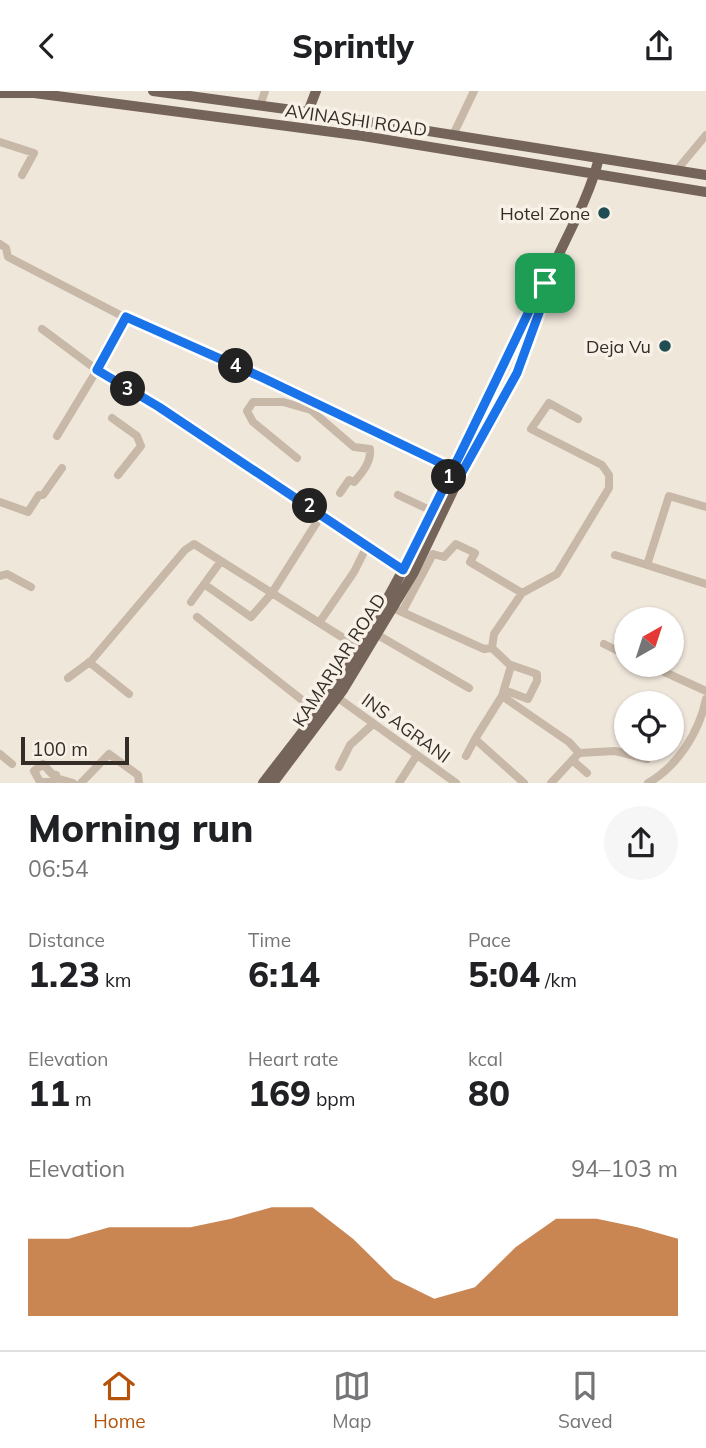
<!DOCTYPE html>
<meta charset="utf-8">
<style>
body{margin:0;font-family:Mulish,sans-serif;background:#f6f6f6;color:#202124;height:100vh;display:flex;flex-direction:column;font-size:26px;white-space:nowrap}
*{box-sizing:border-box;margin:0}
p{font-size:23px;color:#757577}
.icon{flex:none;width:38px;height:38px;fill:none;stroke:currentColor;stroke-width:2;stroke-linecap:round;stroke-linejoin:round}
.map{position:relative;height:692px;overflow:hidden}
.sheet{display:flex;flex-direction:column;background:#fff;flex:1}
.sheet>*{flex:none}
.needle{width:46px;rotate:39deg}
.buttons{position:absolute;left:614px;top:516px;display:grid;gap:14px}
.buttons a{display:grid;place-items:center;width:70px;height:70px;border-radius:50%;background:#fff;box-shadow:0 2px 5px #0004;font-size:35px}
.scale{position:absolute;left:21px;bottom:18px;width:108px;box-sizing:border-box;padding-left:7px;border:4px solid #342c27;border-top:0;font-size:19px;line-height:24px;white-space:nowrap;color:#342c27;-webkit-text-stroke:5px #f8f1e7;paint-order:stroke}
.pin{position:absolute;display:grid;place-items:center;width:60px;height:60px;color:#fff;margin:-30px;border-radius:14px;box-shadow:0 4px 10px #0006}
.km{position:absolute;width:35px;height:35px;margin:-18px;border-radius:50%;background:#222;color:#fff;font-size:19px;line-height:35px;text-align:center}
.round{display:grid;place-items:center;flex:none;width:74px;height:74px;border-radius:37px;background:#f6f6f6}
.headline{display:flex;align-items:center;justify-content:space-between;height:119px;padding:0 28px}
h1{font-size:38px;font-weight:800;line-height:52px}
.metrics{display:grid;grid-template-columns:repeat(3,1fr);gap:10px;height:119px;padding:7px 28px}
.metrics div{display:grid;align-content:center}
.metrics b{font-size:35px;font-weight:800}
.metrics small{font-size:19px;font-weight:400}
.metrics p{font-size:19px}
.chart{height:196px;padding:14px 28px}
.chart p{display:flex;justify-content:space-between}
.chart svg{width:100%;height:126px;margin-top:7px;fill:#b45309;opacity:.7}
header{display:flex;justify-content:space-between;align-items:center;height:91px;padding:0 28px;background:#fff;font-size:32px;font-weight:800}
.tabs{display:flex;justify-content:space-around;align-items:center;height:98px;border-top:2px solid #e0e0e0;background:#fff;font-size:19px;color:#757577}
.tabs a{display:grid;justify-items:center;gap:4px}
.tabs .selected{color:#b45309}
.map>svg:first-child{display:block}
.lines{fill:none;stroke-linecap:round;stroke-linejoin:round}
.minor{stroke:#c7b8a8;stroke-width:8}
.major{stroke:#756459;stroke-width:10}
.route-casing{stroke:#fff;stroke-width:14}
.route{stroke:#1a73e8;stroke-width:9}
.poi-dot{fill:#204c53;stroke:#f8f1e7;stroke-width:2.5}
.labels{text-anchor:middle;dominant-baseline:central;stroke-width:7;stroke-linejoin:round;paint-order:stroke}
.street-label{font-size:18px;fill:#342c27;stroke:#f8f1e7}
.poi-label{font-size:18px;fill:#342c27;stroke:#f8f1e7;text-anchor:end}
</style>
<header><svg class="icon" aria-label="back" viewBox="0 0 24 24"><path d="M15 5l-7 7 7 7"/></svg>Sprintly<svg class="icon" aria-label="share" viewBox="0 0 24 24"><path d="M12 15V3M7 8l5-5 5 5M5 13v7h14v-7"/></svg></header>
<div class="map">
<svg width="706" height="692" viewBox="0 0 706 692">
<rect width="100%" height="100%" fill="#f0e7db"/>
<g class="lines">
<path class="minor" d="M260,15L265,0
M453,44L474,0
M0,51L34,62L22,84
M676,80L706,44
M0,153L6,157L8,166L126,227L261,286L458,381
M42,238L97,279L126,227
M112,327L137,345L141,355L118,384
M57,345L97,279L159,316L403,479
M297,367L253,331L247,320L253,311H283L311,319L354,356L370,358C371,371 363,381 354,391L349,389L340,402
M398,404L432,420
M0,411L28,421L39,404H43L62,377
M706,416L669,405L647,474L706,493
M615,464L647,474
M0,485L7,483L31,496
M204,493L251,526L272,502L322,423
M191,511L221,470
M393,517L484,558L492,557L511,575L502,605L475,648L524,692
M402,521L433,463L444,466L456,453L475,462L470,471L522,502
M197,526L316,620
M319,532L354,481L367,455
M376,543L469,597
M604,553L626,564
M492,557L494,543L522,502L557,483L609,397V384L602,374L531,338L549,312L578,328
M89,571L129,603
M649,574L706,600
M68,587L91,570L185,459L194,453L364,560
M504,599L528,608L537,590V583L511,574
M334,604L456,692
M502,605L569,651L579,662L615,660L647,668
M0,663L12,673
M466,665L475,648
M572,669L587,682
M43,673L52,683L56,684L53,691H40L34,680Z
M339,676L350,654L373,633
M56,687L73,692
M81,692L109,663L138,684L139,692
M399,692L417,664
M551,692L579,662
M648,692C678,675 699,641 706,608"/>
<path class="major" d="M153,0L308,21L706,84
M0,2H34L363,45L706,101
M308,21L316,0
M263,692C287,660 314,628 336,594C416,469 476,331 540,197L545,193C563,151 588,111 599,67
M273,692L343,599L413,483L462,381L517,282L547,200L545,193"/>
</g>
<g class="lines">
<g class="route-casing">
<path id="route" d="M545,192L540,197C495,292 450,385 403,479L159,316L97,279L126,226L261,286L453,378L461,383L517,282L547,200L545,192"/>
</g>
<use href="#route" class="route"/>
</g>
<g class="poi-dot">
<circle cx="604" cy="122" r="7"/>
<circle cx="665" cy="255" r="7"/>
</g>
<g class="labels">
<g class="street-label">
<text transform="translate(356 29) rotate(8)">AVINASHI ROAD</text>
<text transform="translate(339 569) rotate(-57)">KAMARJAR ROAD</text>
<text transform="translate(406 637) rotate(36)">INS AGRANI</text>
</g>
<g class="poi-label">
<text x="590" y="122">Hotel Zone</text>
<text x="651" y="255">Deja Vu</text>
</g>
</g>
</svg>
<div class="buttons">
<a><svg class="needle" viewBox="-14 -14 28 28"><path d="M0-13l5 13h-10z" fill="#e53935"/><path d="M0 13l5-13h-10z" fill="#757577"/></svg></a>
<a><svg class="icon" aria-label="locate" viewBox="0 0 24 24"><circle cx="12" cy="12" r="6"/><path d="M12 2v4M12 18v4M2 12h4M18 12h4"/></svg></a>
</div>
<div class="scale">100 m</div>
<div class="pin" style="left:545px;top:192px;background:#1e9e55"><svg class="icon" aria-label="arrive" viewBox="0 0 24 24"><path d="M6 21V4h12l-3 4 3 4H6"/></svg></div>
<b class="km" style="left:449px;top:386px">1</b>
<b class="km" style="left:310px;top:415px">2</b>
<b class="km" style="left:128px;top:298px">3</b>
<b class="km" style="left:236px;top:275px">4</b>
</div>
<section class="sheet">
<div class="headline"><div><h1>Morning run</h1><p>06:54</p></div><a class="round"><svg class="icon" aria-label="share" viewBox="0 0 24 24"><path d="M12 15V3M7 8l5-5 5 5M5 13v7h14v-7"/></svg></a></div>
<div class="metrics">
<div><p>Distance</p><b>1.23<small> km</small></b></div>
<div><p>Time</p><b>6:14</b></div>
<div><p>Pace</p><b>5:04<small> /km</small></b></div>
</div>
<div class="metrics">
<div><p>Elevation</p><b>11<small> m</small></b></div>
<div><p>Heart rate</p><b>169<small> bpm</small></b></div>
<div><p>kcal</p><b>80</b></div>
</div>
<div class="chart"><p><span>Elevation</span>94–103 m</p>
<svg viewBox="0 0 160 44" preserveAspectRatio="none"><path d="M0 44V17L10 17L20 13L30 13L40 13L50 10L60 6L70 6L80 17L90 31L100 38L110 34L120 20L130 10L140 10L150 13L160 17V44z"/></svg>
</div>
</section>
<nav class="tabs">
<a class="selected"><svg class="icon" aria-label="home" viewBox="0 0 24 24"><path d="M3 11l9-7 9 7M6 9v11h12V9"/></svg>Home</a>
<a><svg class="icon" aria-label="map" viewBox="0 0 24 24"><path d="M3 6l6-2 6 2 6-2v14l-6 2-6-2-6 2zM9 4v14M15 6v14"/></svg>Map</a>
<a><svg class="icon" aria-label="saved" viewBox="0 0 24 24"><path d="M7 4h10v16l-5-4-5 4z"/></svg>Saved</a>
</nav>
